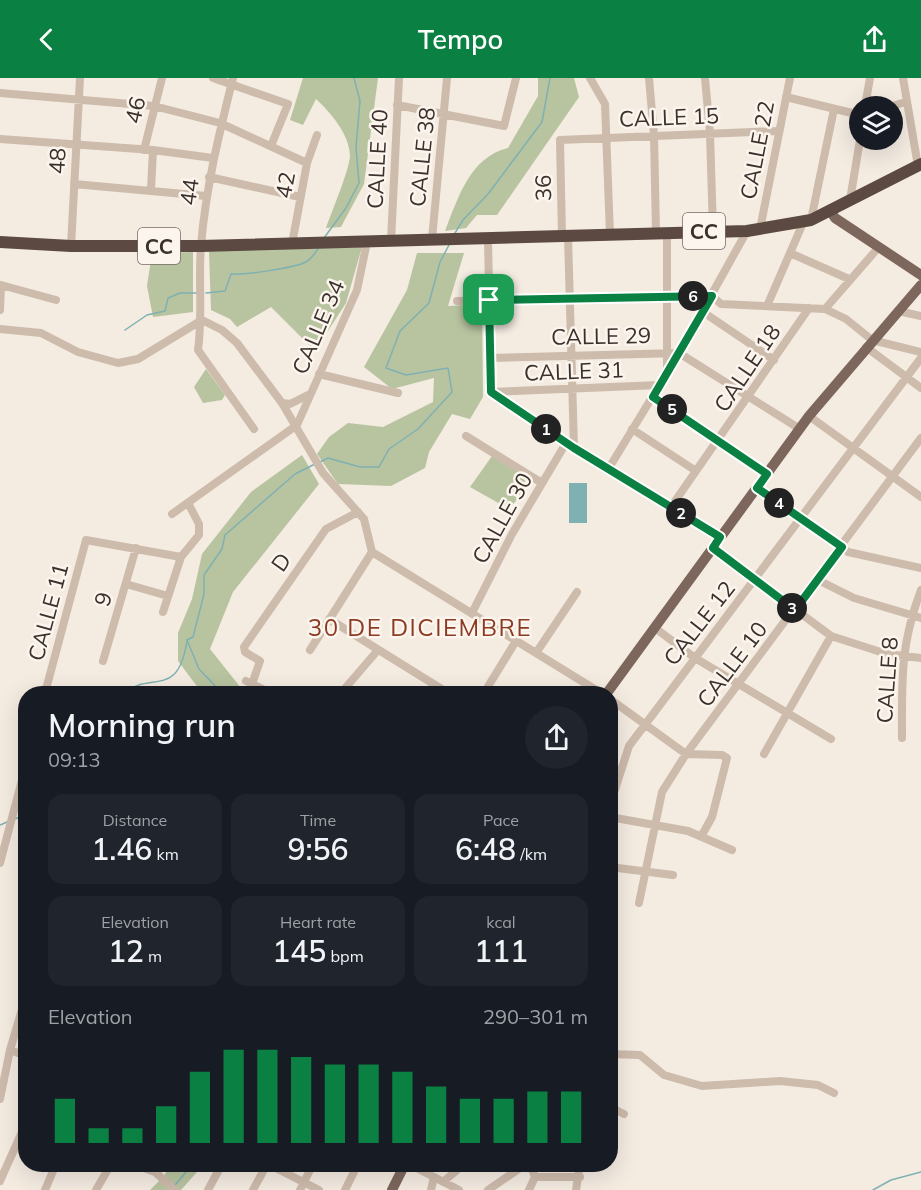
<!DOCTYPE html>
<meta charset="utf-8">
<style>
body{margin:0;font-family:Mulish,sans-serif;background:#20242c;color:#f1f3f6;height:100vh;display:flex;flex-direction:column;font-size:22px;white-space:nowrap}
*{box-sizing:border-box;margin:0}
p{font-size:20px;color:#9ea1a6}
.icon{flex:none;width:33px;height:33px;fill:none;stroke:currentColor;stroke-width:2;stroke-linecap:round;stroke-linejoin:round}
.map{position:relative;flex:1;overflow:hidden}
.sheet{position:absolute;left:18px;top:608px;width:600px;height:486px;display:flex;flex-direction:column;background:#171b24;border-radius:24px;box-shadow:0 6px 24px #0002}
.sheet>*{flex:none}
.fabs{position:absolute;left:849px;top:18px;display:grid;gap:12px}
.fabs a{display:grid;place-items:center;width:54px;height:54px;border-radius:50%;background:#171b24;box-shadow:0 6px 24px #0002;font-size:30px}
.pin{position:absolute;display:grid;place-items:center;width:51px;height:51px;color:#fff;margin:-26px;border-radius:12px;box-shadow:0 3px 9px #0006}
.km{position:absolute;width:30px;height:30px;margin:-15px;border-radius:50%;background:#222;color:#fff;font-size:16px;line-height:30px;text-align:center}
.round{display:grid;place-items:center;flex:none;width:63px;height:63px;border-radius:32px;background:#20242c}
.overview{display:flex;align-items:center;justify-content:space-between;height:102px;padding:0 30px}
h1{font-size:33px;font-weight:600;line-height:45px}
.stats{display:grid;grid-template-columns:repeat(3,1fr);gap:9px;height:102px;padding:6px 30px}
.stats div{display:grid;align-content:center;border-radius:15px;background:#20242c;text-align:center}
.stats b{font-size:30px;font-weight:600}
.stats small{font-size:16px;font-weight:400}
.stats p{font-size:16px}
.chart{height:168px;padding:12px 30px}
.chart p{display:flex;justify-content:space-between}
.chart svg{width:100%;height:108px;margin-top:6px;stroke:#0b8043;stroke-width:6}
header{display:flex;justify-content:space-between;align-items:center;height:78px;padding:0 30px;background:#0b8043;color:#fff;font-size:27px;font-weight:600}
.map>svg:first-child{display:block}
.green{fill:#b8c4a0}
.water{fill:#7fb0b2}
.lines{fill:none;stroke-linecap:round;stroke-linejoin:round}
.stream{stroke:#7fb0b2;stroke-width:1.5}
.minor{stroke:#cdbbac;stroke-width:8}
.major{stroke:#7d675c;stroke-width:10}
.highway{stroke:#5c4a42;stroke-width:12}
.route-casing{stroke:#fff;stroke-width:12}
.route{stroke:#0b8043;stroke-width:8}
.labels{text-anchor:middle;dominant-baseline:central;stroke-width:5;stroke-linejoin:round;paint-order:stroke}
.shield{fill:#fbf5ee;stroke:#756b66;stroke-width:1.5}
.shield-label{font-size:21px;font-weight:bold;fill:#3b302b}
.street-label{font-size:22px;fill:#3b302b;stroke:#fbf5ee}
.neighbourhood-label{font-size:24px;letter-spacing:1.5px;fill:#8c3b22;stroke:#fbf5ee}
</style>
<header><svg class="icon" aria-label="back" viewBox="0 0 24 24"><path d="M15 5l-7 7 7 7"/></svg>Tempo<svg class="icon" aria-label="share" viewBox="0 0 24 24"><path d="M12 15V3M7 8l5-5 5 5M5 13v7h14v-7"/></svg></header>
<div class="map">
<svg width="921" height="1112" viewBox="0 0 921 1112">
<rect width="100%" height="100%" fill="#f4ebe1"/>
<path class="green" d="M303,0H378L364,106L341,149L326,150C331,135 350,91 350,77C349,56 331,35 316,21L303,47L290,42Z
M538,0H574L579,19L497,137H477L466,150L445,153C458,120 470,79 508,70L538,18Z
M362,169L346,225L315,273L271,229L237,249L230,241L211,232L209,173Z
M193,174V234L153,239L147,208L152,175Z
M417,175H464L448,228L482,226L483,319L470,341L452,336L429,374L425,390L391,408L338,406L317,376L329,359L348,345L383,349L433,324L434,300L392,311L364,289L407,212Z
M206,291L225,317L222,322L203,325L194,309Z
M302,377L319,406L233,514L210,571L245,615H202L178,583V555L192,521L202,476L251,414Z
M492,378C524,399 539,397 509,431L470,409Z
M171,1086H204L181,1112H150L164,1098Z"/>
<path class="water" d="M569,405H587V445H569Z"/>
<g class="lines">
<path class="stream" d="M455,155L463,142L488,116L542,44L550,0
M324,160L346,130L359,105L356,69L360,23L354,0
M206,215L225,213L231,196C245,197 294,190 306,184C313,180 315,175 319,169
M125,252L147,237L165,233L168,220L180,215H196
M320,384L328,380L360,389H379L389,371L418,351L452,314L448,290L406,297L386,290L400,253L429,225L440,184L449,167
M123,615C152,593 178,621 187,563
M222,615L199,591L187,562L193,559L204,516V497L222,471L225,457L295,396L315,386
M15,741L26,736
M0,747L7,744
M175,1107L193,1086
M873,1112L891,1102L921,1094"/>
<path class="minor" d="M213,0L288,26L271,68
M233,0C219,56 206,109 201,167C198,202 203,237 198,272L254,351
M590,0L605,26L610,157
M649,0L654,57L656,155
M705,0L710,55L713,153
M903,0L918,88
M0,15L154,28L220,45L307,85
M786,19L860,37
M397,27L504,48L516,0
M865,28L870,0
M892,28L906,24
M0,61L153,72L213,80
M144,72L162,0
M209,99L300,119
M74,106L206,118
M151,111L153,72
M850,122L860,62
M811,142L834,31
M760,151L790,0
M667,155V292
M562,158L560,62L779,53
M568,158L574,370
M488,160L491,314
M432,161L447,0
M391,163L399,0
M292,166L307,85L317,57
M71,168L80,0
M790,175L849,201
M457,223L712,218L721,226L825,231L846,241L872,262L921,274
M767,228L803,145
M825,231L878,170
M0,232L1,207L56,222
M898,233L921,238
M703,234L774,282
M202,242L222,252L237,265L282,325L323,395L364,441L372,474L601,615
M0,251L41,255L78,274L118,285L138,281L202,242
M866,269L921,310
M490,280L679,275L800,351
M319,296L398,315
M491,314L574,370L720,459
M492,314L659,307
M653,319L767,396
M282,325L290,326L308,317
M809,338L921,419
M632,351L696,393
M466,358L542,405
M609,390L679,275L747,153
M757,409L848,474L921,490
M671,429L809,230
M172,436L297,347L357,212L367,164
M713,470L831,558L887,576L921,580
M818,502L854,520L921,540
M126,506L168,518
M163,534L181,479L199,457V446L188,425
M472,535L512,456L566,365
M329,541L448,615
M655,550L695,580L831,661
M310,572L372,474
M536,575L577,514
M103,583L136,470
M246,603L271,615
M252,606L260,583L245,574L244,569L326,451L358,434
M45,615L86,462L181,479
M341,615L378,572
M484,615L516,563
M610,621L686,676L722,677L727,680L712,739L702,757
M902,660C902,603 900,567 921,512
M764,676L831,558
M610,727L629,668L921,280
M610,739L688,753L732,772
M0,785L26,687
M610,789L673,797
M639,825L662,714L686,676L921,360
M10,972L26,978
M610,976L640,977L664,997L702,1008L780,1003L818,1007L834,1015
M0,1021L10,972L26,918
M610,1029L624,1036
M132,1086L155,1094L175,1112
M268,1086L319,1112
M409,1086L459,1112
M535,1099H580
M0,1103L26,1045
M443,1104L464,1086
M45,1112L56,1086
M96,1112L111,1086
M208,1112L222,1086
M253,1112L267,1086
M300,1112L313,1086
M345,1112L358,1086
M431,1112L434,1099
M488,1112L526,1086
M529,1112L535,1099L530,1086
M576,1112L580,1086"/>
<path class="major" d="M831,134L835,140L921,197
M607,615L809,338L921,207
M392,1112L405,1086"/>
<path class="highway" d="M0,164L71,168H201L747,153L811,142L921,86"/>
</g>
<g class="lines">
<g class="route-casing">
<path id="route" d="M712,218L653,319L767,396L757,410L842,469L795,532L713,470L720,459L574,370L491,314L489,222Z"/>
</g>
<use href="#route" class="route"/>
</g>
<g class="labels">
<g class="shield">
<rect x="683" y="135" width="42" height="36" rx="4.5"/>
<rect x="138" y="150" width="42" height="36" rx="4.5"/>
</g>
<g class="shield-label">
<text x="704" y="153">CC</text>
<text x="159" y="168">CC</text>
</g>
<g class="street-label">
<text transform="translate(135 32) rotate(-77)">46</text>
<text transform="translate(669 39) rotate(-2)">CALLE 15</text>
<text transform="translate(757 72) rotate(-79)">CALLE 22</text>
<text transform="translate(422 79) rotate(-84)">CALLE 38</text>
<text transform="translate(377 81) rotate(-87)">CALLE 40</text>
<text transform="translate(57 83) rotate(-87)">48</text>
<text transform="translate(285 107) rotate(-79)">42</text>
<text transform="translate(543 110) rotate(-91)">36</text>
<text transform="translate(189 114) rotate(-82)">44</text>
<text transform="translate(318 249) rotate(-67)">CALLE 34</text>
<text transform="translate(601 258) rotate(-1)">CALLE 29</text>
<text transform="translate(747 290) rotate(-56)">CALLE 18</text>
<text transform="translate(574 293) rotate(-2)">CALLE 31</text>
<text transform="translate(502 440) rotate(-61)">CALLE 30</text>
<text transform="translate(281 484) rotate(-55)">D</text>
<text transform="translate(103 521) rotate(-74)">9</text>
<text transform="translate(48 534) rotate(-75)">CALLE 11</text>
<text transform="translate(699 545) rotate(-52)">CALLE 12</text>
<text transform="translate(732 586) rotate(-53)">CALLE 10</text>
<text transform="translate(887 602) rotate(-86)">CALLE 8</text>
</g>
<g class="neighbourhood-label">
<text x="420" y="549">30 DE DICIEMBRE</text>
</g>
</g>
</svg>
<div class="fabs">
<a><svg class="icon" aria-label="layers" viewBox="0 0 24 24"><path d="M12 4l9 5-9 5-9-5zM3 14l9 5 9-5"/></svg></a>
</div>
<div class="pin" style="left:489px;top:222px;background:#1e9e55"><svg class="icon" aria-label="arrive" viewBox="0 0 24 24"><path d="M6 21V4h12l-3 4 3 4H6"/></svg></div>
<b class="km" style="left:546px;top:351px">1</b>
<b class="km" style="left:681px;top:435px">2</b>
<b class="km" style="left:792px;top:530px">3</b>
<b class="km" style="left:779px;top:425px">4</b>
<b class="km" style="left:672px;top:331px">5</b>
<b class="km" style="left:693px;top:218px">6</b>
<section class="sheet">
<div class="overview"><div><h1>Morning run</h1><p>09:13</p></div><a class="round"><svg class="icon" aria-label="share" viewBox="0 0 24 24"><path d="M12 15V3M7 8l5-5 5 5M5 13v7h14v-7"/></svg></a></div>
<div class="stats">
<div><p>Distance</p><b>1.46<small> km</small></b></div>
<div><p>Time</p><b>9:56</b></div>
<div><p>Pace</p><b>6:48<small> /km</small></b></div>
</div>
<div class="stats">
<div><p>Elevation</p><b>12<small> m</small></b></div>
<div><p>Heart rate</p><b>145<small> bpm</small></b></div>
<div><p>kcal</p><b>111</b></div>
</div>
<div class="chart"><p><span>Elevation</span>290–301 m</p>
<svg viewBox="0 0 160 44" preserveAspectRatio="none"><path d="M5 44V26M15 44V38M25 44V38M35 44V29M45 44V15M55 44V6M65 44V6M75 44V9M85 44V12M95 44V12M105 44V15M115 44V21M125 44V26M135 44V26M145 44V23M155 44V23"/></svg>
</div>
</section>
</div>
